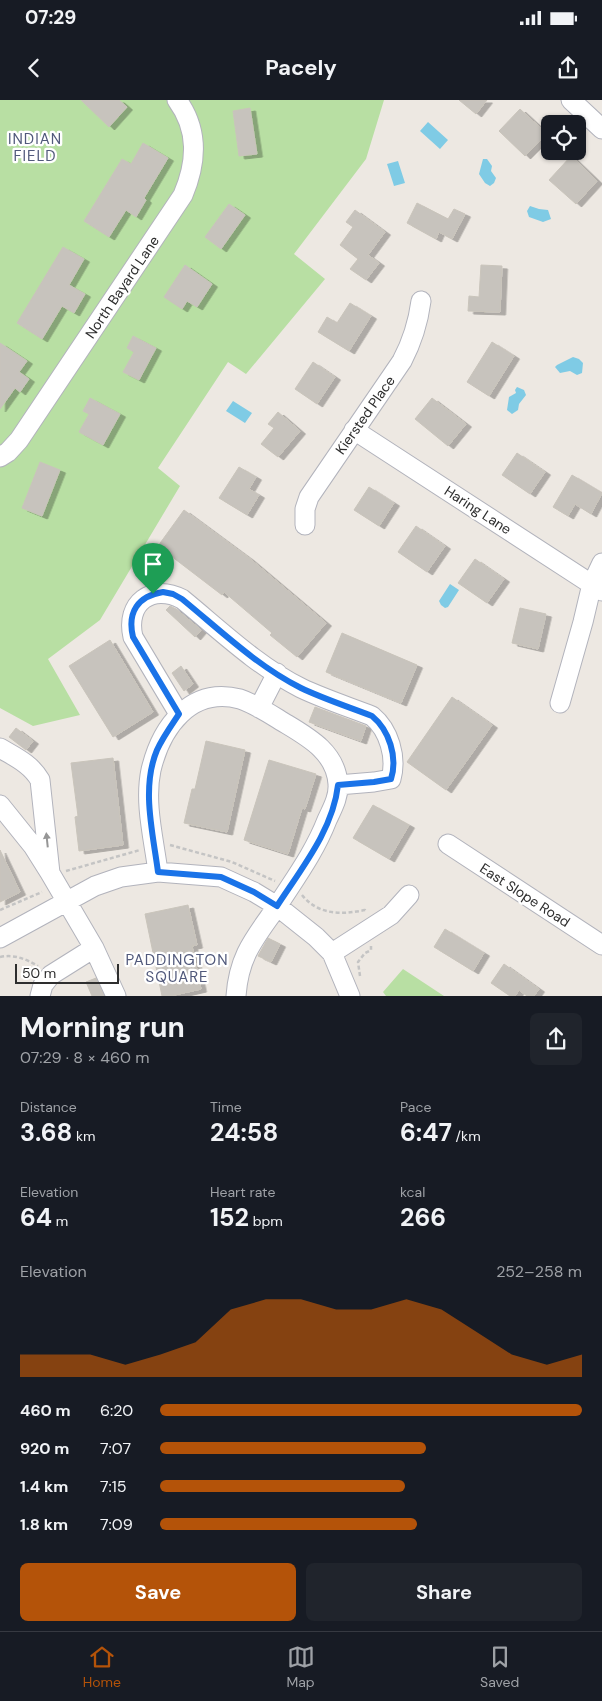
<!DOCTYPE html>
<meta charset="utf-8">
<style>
body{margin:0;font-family:"DM Sans",sans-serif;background:#20242c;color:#f1f3f6;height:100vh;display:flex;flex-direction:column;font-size:19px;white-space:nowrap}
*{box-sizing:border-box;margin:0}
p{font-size:16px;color:#9ea1a6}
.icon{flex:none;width:28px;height:28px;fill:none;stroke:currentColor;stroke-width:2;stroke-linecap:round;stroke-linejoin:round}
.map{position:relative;height:896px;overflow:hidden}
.details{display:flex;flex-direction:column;background:#171b24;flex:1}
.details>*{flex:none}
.buttons{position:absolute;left:541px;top:15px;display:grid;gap:10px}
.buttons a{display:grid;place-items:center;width:45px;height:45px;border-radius:8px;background:#171b24;box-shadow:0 1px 4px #0004;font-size:25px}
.scale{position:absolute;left:15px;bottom:12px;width:104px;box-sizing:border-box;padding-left:5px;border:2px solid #2e2e2e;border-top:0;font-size:14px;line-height:18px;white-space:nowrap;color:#2e2e2e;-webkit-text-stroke:4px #fff;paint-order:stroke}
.pin{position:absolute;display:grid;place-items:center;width:42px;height:42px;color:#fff;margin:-51px -21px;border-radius:50% 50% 50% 0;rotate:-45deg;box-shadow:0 0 5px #0007}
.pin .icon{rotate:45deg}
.round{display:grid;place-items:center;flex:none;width:52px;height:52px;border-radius:8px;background:#20242c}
.summary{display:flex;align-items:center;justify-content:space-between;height:85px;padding:0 20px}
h1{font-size:28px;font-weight:700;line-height:38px}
.figures{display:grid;grid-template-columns:repeat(3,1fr);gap:8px;height:85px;padding:5px 20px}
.figures div{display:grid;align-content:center}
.figures b{font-size:25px;font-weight:700}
.figures small{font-size:14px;font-weight:400}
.figures p{font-size:14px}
.chart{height:140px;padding:10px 20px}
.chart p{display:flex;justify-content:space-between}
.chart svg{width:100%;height:90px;margin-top:5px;fill:#b45309;opacity:.7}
.cta{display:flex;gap:10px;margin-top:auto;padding:10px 20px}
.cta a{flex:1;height:58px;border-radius:8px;background:#b45309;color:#fff;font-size:20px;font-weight:700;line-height:58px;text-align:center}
.cta a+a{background:#20242c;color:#f1f3f6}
ul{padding:0 20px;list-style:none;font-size:16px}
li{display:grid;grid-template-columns:80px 60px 1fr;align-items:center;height:38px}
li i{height:12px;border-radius:6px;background:#b45309}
.status{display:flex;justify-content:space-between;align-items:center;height:35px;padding:0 25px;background:#171b24;direction:ltr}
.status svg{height:14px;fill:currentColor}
header{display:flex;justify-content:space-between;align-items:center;height:65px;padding:0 20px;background:#171b24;font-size:22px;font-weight:700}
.tab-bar{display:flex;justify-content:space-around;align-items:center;height:70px;border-top:1px solid #363941;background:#171b24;font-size:14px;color:#9ea1a6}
.tab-bar a{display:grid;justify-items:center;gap:2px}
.tab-bar .selected{color:#b45309}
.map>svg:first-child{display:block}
.green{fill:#b8dfa3}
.water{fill:#7fcbe5}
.building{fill:#c7c3bd;stroke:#c9c4bb;filter:url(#shadow)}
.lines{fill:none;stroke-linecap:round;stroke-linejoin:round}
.minor-casing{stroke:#b2b3bc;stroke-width:21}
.path{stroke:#c4c4c4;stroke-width:2.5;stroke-dasharray:4 2.5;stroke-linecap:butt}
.minor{stroke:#fff;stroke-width:19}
.oneway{fill:#969696}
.route-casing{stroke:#fff;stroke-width:10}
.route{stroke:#1a73e8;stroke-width:6}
.labels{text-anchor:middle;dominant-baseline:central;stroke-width:4.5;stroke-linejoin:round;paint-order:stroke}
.street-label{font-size:14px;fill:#2e2e2e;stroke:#fff}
.neighbourhood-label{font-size:15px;letter-spacing:1px;fill:#51597b;stroke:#fff}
</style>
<div class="status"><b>07:29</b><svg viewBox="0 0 49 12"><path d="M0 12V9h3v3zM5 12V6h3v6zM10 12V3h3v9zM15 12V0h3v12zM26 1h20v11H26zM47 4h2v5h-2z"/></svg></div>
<header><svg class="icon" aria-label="back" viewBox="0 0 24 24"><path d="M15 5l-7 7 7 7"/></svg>Pacely<svg class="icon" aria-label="share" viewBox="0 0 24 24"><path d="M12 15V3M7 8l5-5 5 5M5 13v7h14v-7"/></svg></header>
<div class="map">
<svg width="602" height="896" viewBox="0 0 602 896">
<defs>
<filter id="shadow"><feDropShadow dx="5.5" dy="3" stdDeviation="0" flood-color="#0004"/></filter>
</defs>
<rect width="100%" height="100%" fill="#ede8e2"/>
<path class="green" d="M0,0H384L366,59L294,154L325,179L246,274L228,262L158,368L180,386L100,520L48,559L80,615L33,626L0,608Z
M403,869L444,896H386L383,892Z"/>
<path class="water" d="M428,22L448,40L440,49L420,31Z
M483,59H487L492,66L491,71L496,78L494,83L490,86L485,83L479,74Z
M398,61L405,83L394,86L387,64Z
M530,106L539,109L548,110L551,119L543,122L529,117L527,111Z
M573,257L579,259L583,263L582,273L577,275L570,271L560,273L555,267L557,265Z
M517,287L524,290L526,295L519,304L518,310L512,314L507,310L509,297L516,293L515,290Z
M233,301L252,313L245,323L226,311Z
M450,484L459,490L448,507L445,508L441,505L439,501Z"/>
<path class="building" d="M81,0H119L127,7L109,27Z
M459,0H487L476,14Z
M250,8L257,54L239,56L233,11Z
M520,9L547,34L525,56L499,31Z
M143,43L168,58L144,98L146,100L136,117L126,110L109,137L84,121L122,59L131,64Z
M571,56L597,81L576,104L549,80Z
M417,103L448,119L454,109L465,114L452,139L439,132L436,139L407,123Z
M229,104L245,115L221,149L205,137Z
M355,110L385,132L368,155L379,163L366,180L350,169L358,159L340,145L353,127L346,122Z
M63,147L84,159L69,185L85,194L74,213L62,206L42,239L17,223Z
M185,165L212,184L197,207L187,201L182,209L164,197Z
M481,165L502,166L500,212L468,211L469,196L479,197Z
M350,203L371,216L349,251L318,232L327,217L337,223Z
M133,236L156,248L139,280L123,272L134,252L127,248Z
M492,242L514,256L489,296L467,282Z
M0,243L27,261L19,272L29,279L20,292L15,288L0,309Z
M313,262L335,277L317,304L295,289Z
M90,298L120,314L103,345L79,332L89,314L83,311Z
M432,298L466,324L448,346L415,319Z
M278,312L300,331L278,357L261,344L274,328L268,324Z
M517,353L545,372L530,394L502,375Z
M40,362L60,370L42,416L22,408Z
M239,367L256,377L249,389L259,395L247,415L219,398Z
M572,375L602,393L591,414L575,404L568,416L553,407Z
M369,387L394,403L379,426L354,410Z
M184,410L249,458L326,523L297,557L270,535L272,533L224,492L222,495L158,446Z
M416,426L445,446L427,472L398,452Z
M475,459L504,479L487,503L458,483Z
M170,506L176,509L201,530L195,537L166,510Z
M520,508L546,514L538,549L512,543Z
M342,533L417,565L401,603L326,572Z
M110,540L153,612L113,637L69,566Z
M181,566L193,584L184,591L172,573Z
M452,597L492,625L446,690L407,662Z
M315,607L366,626L361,641L309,622Z
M16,628L33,641L26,650L9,637Z
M206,641L245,650L227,732L184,723L192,689H195Z
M113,658L123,745L79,751L75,717L78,716L71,663Z
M269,660L316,674L305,709L302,708L288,754L244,740Z
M373,705L409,725L389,759L353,738Z
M0,750L20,792L0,802Z
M188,805L197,845L192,846L201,889L170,896H162L145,814Z
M445,829L484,853L473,871L434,847Z
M268,838L280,844L271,862L258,856Z
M504,864L539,889L534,896H527L519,890L515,896H510L491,883Z
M96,878L104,896H92L86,882Z"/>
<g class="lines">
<g class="minor-casing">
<path id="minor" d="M571,0L602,29
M354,330L602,491
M0,357L8,352L19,340L183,95C197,62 199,30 177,0
M305,425V409L309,397L402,261C412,242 418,224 421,201
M560,603L583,522L592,484L602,463
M259,608L277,573
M179,614L133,537C125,503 152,483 182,499C220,530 257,566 301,588C324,599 349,607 372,616C389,630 397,657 391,679L374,682L338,685
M0,648C15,657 31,664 40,680L50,773L33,746L0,705
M448,744L602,845
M158,772C154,740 144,703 151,670C161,628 190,586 240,599C255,604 270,614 283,622C308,637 336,652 338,684C339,697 332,709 327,720C315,751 296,777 278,805C256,837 239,854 236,896
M50,773L94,848
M0,838L95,786L121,777L158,772L221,777L254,792L277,806L316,837L332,853L350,896
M332,853L391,815L409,795
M40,896L43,885L51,875L94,848L116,896"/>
</g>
<path class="path" d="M170,745L232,762L275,781
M66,771L140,750
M302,795C318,815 341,815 365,810L366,812
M0,810L42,792
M0,857C14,854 26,859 38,866
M360,876L358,862L365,853L371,850V846"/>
<use href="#minor" class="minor"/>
</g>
<defs><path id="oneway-solid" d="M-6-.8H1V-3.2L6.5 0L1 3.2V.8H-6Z" transform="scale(1.25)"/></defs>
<use class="oneway" href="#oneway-solid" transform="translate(47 740) rotate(-96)"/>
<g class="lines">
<g class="route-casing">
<path id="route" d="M163,492L173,494L182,499C220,530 257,566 301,588C324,599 349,607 372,616C389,630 398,657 391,679L374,682L338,685C333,730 301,769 277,806L254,792L221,777L158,772C153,733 141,688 157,650C163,637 171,626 179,614L133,537C127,512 138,496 163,492Z"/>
</g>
<use href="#route" class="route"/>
</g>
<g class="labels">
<g class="street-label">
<text transform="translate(122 187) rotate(-56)">North Bayard Lane</text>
<text transform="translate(365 315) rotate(-55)">Kiersted Place</text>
<text transform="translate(478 410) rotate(33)">Haring Lane</text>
<text transform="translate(525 795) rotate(33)">East Slope Road</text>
</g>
<g class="neighbourhood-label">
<text x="35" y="39">INDIAN<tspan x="35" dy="17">FIELD</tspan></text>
<text x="177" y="860">PADDINGTON<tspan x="177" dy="17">SQUARE</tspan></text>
</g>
</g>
</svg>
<div class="buttons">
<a><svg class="icon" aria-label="locate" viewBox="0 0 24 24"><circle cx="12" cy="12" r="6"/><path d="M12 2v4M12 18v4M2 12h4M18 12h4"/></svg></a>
</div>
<div class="scale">50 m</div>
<div class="pin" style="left:153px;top:494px;background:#1e9e55"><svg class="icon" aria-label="arrive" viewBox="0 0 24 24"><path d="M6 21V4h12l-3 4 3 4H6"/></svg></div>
</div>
<section class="details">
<div class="summary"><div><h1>Morning run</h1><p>07:29 · 8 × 460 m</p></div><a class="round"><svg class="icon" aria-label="share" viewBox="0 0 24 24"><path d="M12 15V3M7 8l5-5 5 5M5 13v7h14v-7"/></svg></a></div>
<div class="figures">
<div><p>Distance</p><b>3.68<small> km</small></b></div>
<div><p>Time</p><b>24:58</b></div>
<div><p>Pace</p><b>6:47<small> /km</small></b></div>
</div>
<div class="figures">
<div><p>Elevation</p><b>64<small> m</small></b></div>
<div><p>Heart rate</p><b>152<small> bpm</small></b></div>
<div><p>kcal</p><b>266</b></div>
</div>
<div class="chart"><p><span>Elevation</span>252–258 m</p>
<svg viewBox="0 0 160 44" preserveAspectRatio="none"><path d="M0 44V33L10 33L20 33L30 38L40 33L50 27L60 11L70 6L80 6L90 11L100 11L110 6L120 11L130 22L140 33L150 38L160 33V44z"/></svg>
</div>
<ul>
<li><b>460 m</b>6:20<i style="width:100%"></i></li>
<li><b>920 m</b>7:07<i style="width:63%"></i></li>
<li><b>1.4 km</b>7:15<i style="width:58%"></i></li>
<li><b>1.8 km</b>7:09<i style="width:61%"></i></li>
</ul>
<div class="cta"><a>Save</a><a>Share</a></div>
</section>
<nav class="tab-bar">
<a class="selected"><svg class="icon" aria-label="home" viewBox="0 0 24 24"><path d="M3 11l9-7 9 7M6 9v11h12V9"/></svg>Home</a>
<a><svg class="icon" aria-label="map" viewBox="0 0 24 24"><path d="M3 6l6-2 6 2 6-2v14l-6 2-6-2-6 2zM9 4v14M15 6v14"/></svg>Map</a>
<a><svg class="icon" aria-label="saved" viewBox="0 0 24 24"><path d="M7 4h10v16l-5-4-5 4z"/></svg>Saved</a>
</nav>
